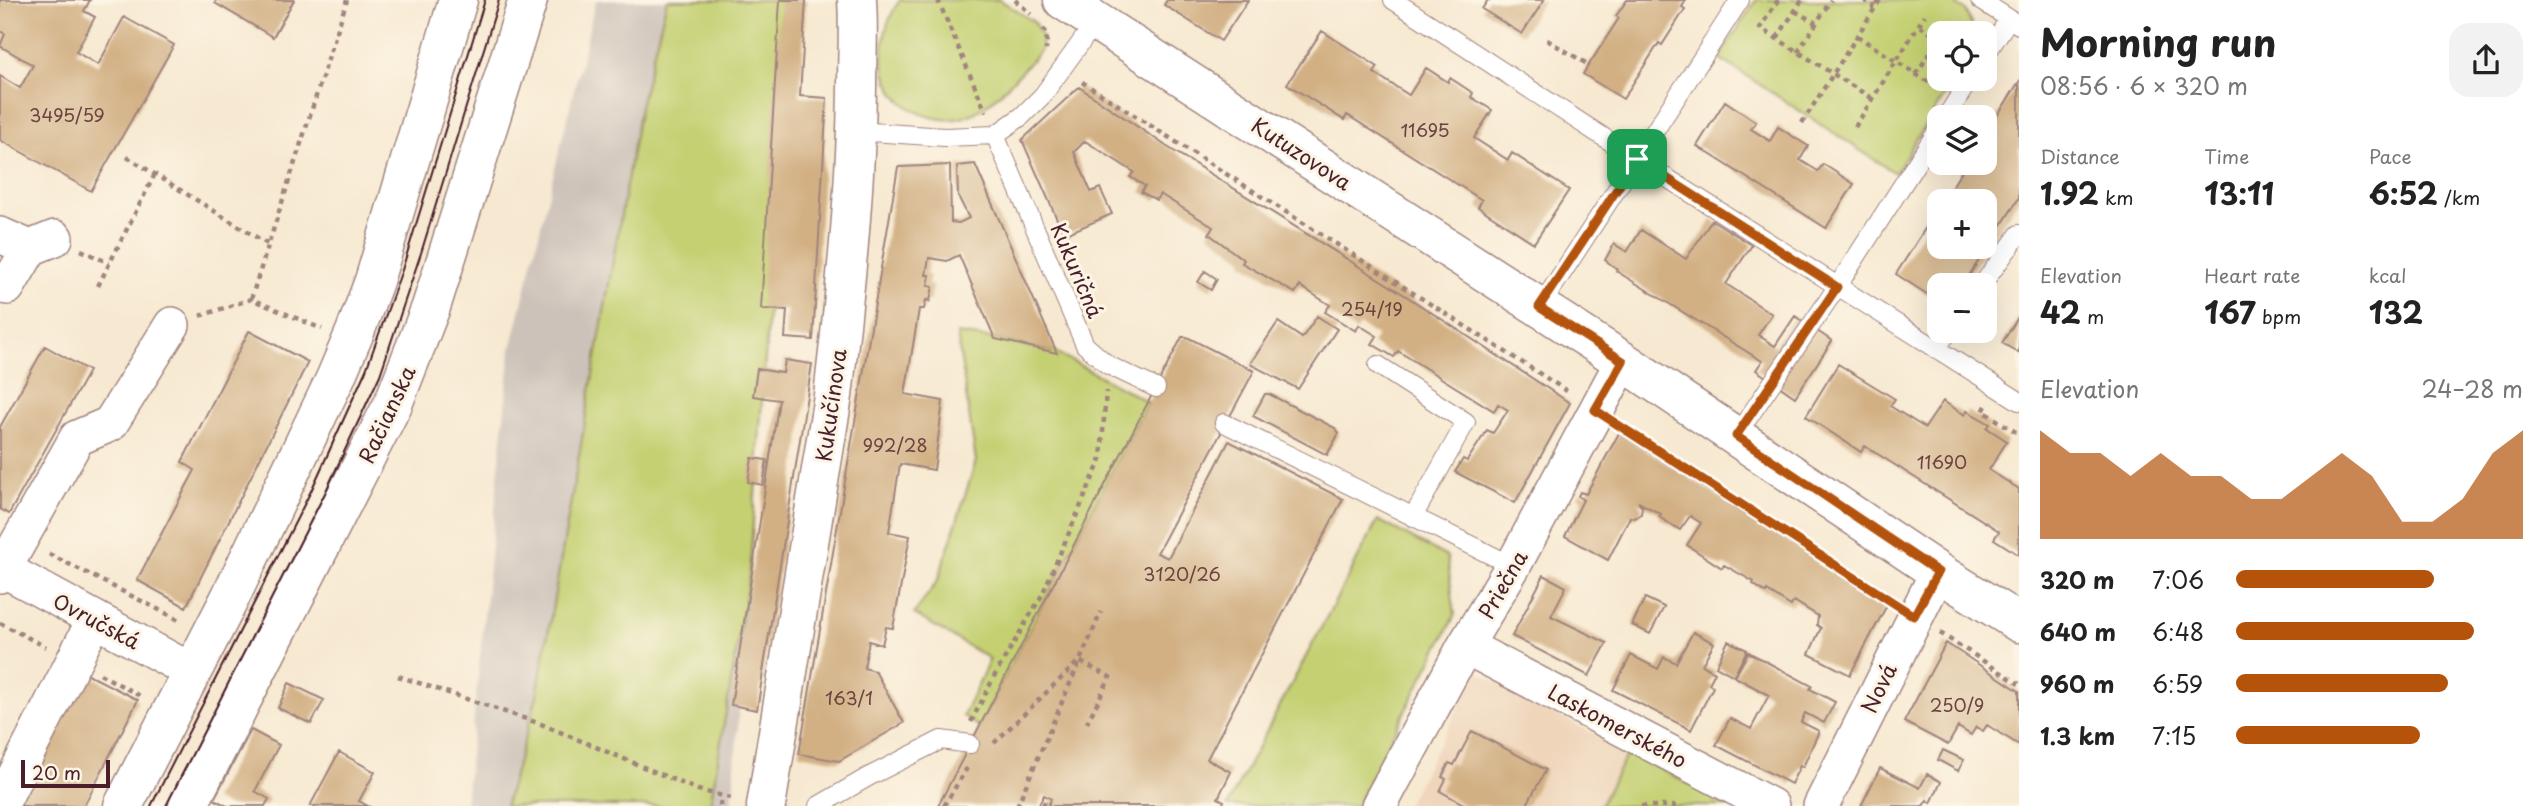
<!DOCTYPE html>
<meta charset="utf-8">
<style>
body{margin:0;font-family:"Playpen Sans",sans-serif;background:#f2f2f2;color:#222;height:100vh;display:flex;flex-direction:column;font-size:26px;white-space:nowrap}
*{box-sizing:border-box;margin:0}
p{font-size:23px;color:#767676}
.icon{flex:none;width:38px;height:38px;fill:none;stroke:currentColor;stroke-width:2;stroke-linecap:round;stroke-linejoin:round}
.map{position:relative;flex:1;overflow:hidden}
.details{display:flex;flex-direction:column;background:#fff;width:525px}
.details>*{flex:none}
.fabs{position:absolute;left:1927px;top:21px;display:grid;gap:14px}
.fabs a{display:grid;place-items:center;width:70px;height:70px;border-radius:14px;background:#fff;box-shadow:0 7px 28px #0002;font-size:35px}
.scale{position:absolute;left:21px;bottom:18px;width:89px;box-sizing:border-box;padding-left:7px;border:4px solid #4a1f2b;border-top:0;font-size:19px;line-height:24px;white-space:nowrap;color:#4a1f2b;-webkit-text-stroke:5px #fcf5e5;paint-order:stroke}
.pin{position:absolute;display:grid;place-items:center;width:60px;height:60px;color:#fff;margin:-30px;border-radius:14px;box-shadow:0 4px 10px #0006}
.round{display:grid;place-items:center;flex:none;width:74px;height:74px;border-radius:21px;background:#f2f2f2}
.head{display:flex;align-items:center;justify-content:space-between;height:119px;padding:0 21px}
h1{font-size:38px;font-weight:700;line-height:52px}
.metrics{display:grid;grid-template-columns:repeat(3,1fr);gap:10px;height:119px;padding:7px 21px}
.metrics div{display:grid;align-content:center}
.metrics b{font-size:30px;font-weight:700}
.metrics small{font-size:19px;font-weight:400}
.metrics p{font-size:19px}
.chart{height:196px;padding:14px 21px}
.chart p{display:flex;justify-content:space-between}
.chart svg{width:100%;height:126px;margin-top:7px;fill:#b45309;opacity:.7}
ul{padding:0 21px;list-style:none;font-size:23px}
li{display:grid;grid-template-columns:112px 84px 1fr;align-items:center;height:52px}
li i{height:18px;border-radius:9px;background:#b45309}
main{display:flex;flex:1;min-height:0}
.map>svg:first-child{display:block}
.built{fill:#efd6bb}
.industrial{fill:#cdc2b9}
.green{fill:#c4d072;stroke:#87784e;stroke-width:2}
.building{fill:#d2b084}
.lines{fill:none;stroke-linecap:round;stroke-linejoin:round}
.lane-casing{stroke:#a0847e;stroke-width:20}
.street-casing{stroke:#a0847e;stroke-width:38}
.secondary-casing{stroke:#a0847e;stroke-width:41}
.path{stroke:#a0847e;stroke-width:4.5;stroke-dasharray:5 5;stroke-linecap:butt}
.lane{stroke:#fff;stroke-width:18}
.street{stroke:#fff;stroke-width:35}
.secondary{stroke:#fff;stroke-width:38}
.tram{stroke:#4a1f2b;stroke-width:2}
.route-casing{stroke:#fff;stroke-width:14}
.route{stroke:#b45309;stroke-width:9}
.labels{text-anchor:middle;dominant-baseline:central;stroke-width:6;stroke-linejoin:round;paint-order:stroke}
.number-label{font-size:18px;fill:#6c4341}
.street-label{font-size:21px;fill:#4a1f2b;stroke:#fcf5e5}
</style>
<main>
<div class="map">
<svg width="2019" height="806" viewBox="0 0 2019 806">
<rect width="100%" height="100%" fill="#fcf5e5"/>
<filter id="ink" filterUnits="userSpaceOnUse"><feTurbulence type="fractalNoise" baseFrequency=".0143" numOctaves="2"/><feDisplacementMap in="SourceGraphic" scale="14" xChannelSelector="R" yChannelSelector="G"/><feConvolveMatrix kernelMatrix="1 2 1 2 8 2 1 2 1" color-interpolation-filters="sRGB"/></filter>
<filter id="wash" filterUnits="userSpaceOnUse"><feTurbulence type="fractalNoise" baseFrequency=".00686" numOctaves="4" result="noise"/><feDisplacementMap in="SourceGraphic" scale="28" xChannelSelector="R" yChannelSelector="G"/><feGaussianBlur stdDeviation="1.57" result="paint"/><feColorMatrix in="noise" values="0 0 0 0 0 0 0 0 0 0 0 0 0 0 0 0 0 1.4 0 .05"/><feComposite in="paint" operator="in"/></filter>
<g filter="url(#wash)">
<rect width="100%" height="100%" fill="#f7e9d1"/>
<path class="built" d="M1478,672L1628,752L1600,806H1406Z"/>
<path class="industrial" d="M596,0H786L766,346L732,806H465L511,349Z"/>
<path class="green" d="M667,0H786L766,346L749,577L710,806H505L537,696L640,106Z
M900,0H1000L1034,22L1042,37L1041,50C1024,68 995,103 974,113C956,122 940,121 922,114C875,97 874,35 900,0Z
M1756,0H1949L1965,10L1975,33H1939V79H1955L1895,173L1719,58Z
M957,334L995,339L1057,353L1148,402L979,727L963,716L990,659L914,614L938,580L976,461Z
M1378,520L1447,557L1455,615L1356,806H1227Z
M1628,752L1731,806H1600Z"/>
<g id="blocks">
<path class="building" d="M0,0H90L84,11L95,17L76,52L98,65L124,17L174,45L91,191L0,140V76L20,88L33,65L0,46L5,34L0,31Z
M216,0H294L273,37L215,3Z
M780,0H806L800,96L827,98L813,340L785,338L787,310L761,309Z
M1167,0H1248L1221,41L1164,5Z
M1488,0H1544L1522,34L1482,9Z
M1627,0H1686L1682,7L1685,9L1662,45L1659,43L1623,99L1583,74L1619,18L1616,16Z
M1322,31L1378,67L1374,73L1409,95L1426,68L1448,82L1450,78L1473,93L1471,97L1492,110L1474,138L1508,160L1512,153L1569,190L1534,243L1478,207L1482,200L1347,115L1344,120L1287,84Z
M2019,82V198L1963,285H1939V302L1896,274L1939,207V247H1984V201H1943L1967,163H1984V136Z
M1079,87L1169,148L1403,294L1570,403L1515,503L1455,472L1463,459L1467,461L1487,430L1493,433L1508,410L1498,404L1494,411L1398,351L1394,357L1372,344L1377,336L1359,325L1356,331L1325,312L1330,305L1300,286L1295,293L1242,263L1244,260L1209,234L1213,227L1160,194L1156,200L1141,192L1145,186L1130,177L1134,172L1085,141L1074,152L1091,192L1100,188L1112,214L1064,235L1022,140Z
M1725,101L1756,122L1751,129L1770,141L1778,127L1808,146L1800,160L1818,171L1823,164L1854,184L1826,228L1697,146Z
M975,164L1057,353L995,339L959,255L947,261L929,258L926,275H930L928,285L933,286L930,301L926,300L924,309H919L905,394L943,401L934,470L900,464L889,532L910,536L893,628L886,627L882,645L869,641L864,668L875,671L904,723L839,761L799,754L898,167L950,165L951,222L959,223L969,218L958,196L957,166Z
M1712,220L1752,245L1726,284L1772,314L1758,335L1775,346L1795,316L1832,341L1795,397L1756,370L1762,361L1616,271L1617,269L1605,260L1614,244L1627,252L1641,230L1686,259Z
M1205,271L1217,279L1211,290L1198,282Z
M1317,316L1337,329L1298,389L1250,364L1278,322L1302,338Z
M2019,316V353L2002,343Z
M249,331L308,362L186,607L137,580L195,470L182,462Z
M1182,337H1187L1254,371L1157,553L1168,558L1229,441L1343,499L1207,759L1231,772L1218,798L1224,801L1222,806H1048L1051,799L1044,795L1038,806H938Z
M45,346L89,371L9,514L0,509V427Z
M785,360L812,364L757,710L731,705L779,400L753,396L757,369L783,373Z
M1838,364L1895,399L1890,406L1925,428L1943,401L1965,415L1967,411L1990,424L1987,428L2007,441L1989,470L2019,489V555L1994,539L1999,531L1865,446L1861,452L1806,416Z
M1265,394H1269L1335,428L1339,433L1327,455L1253,416Z
M1619,433L1887,605L1850,675L1809,654L1821,628L1817,625L1818,616L1794,601L1791,606L1767,591L1766,593L1753,584L1754,582L1724,565L1722,568L1687,545L1701,523L1690,516L1680,530L1659,517L1661,514L1638,502L1642,507L1641,514L1635,518L1630,517L1608,560L1565,536L1583,500L1578,496L1580,492L1586,494Z
M752,458L767,460L763,485L748,482Z
M1544,575L1566,587L1551,616L1607,643L1589,676L1512,636Z
M1645,598L1664,607L1650,634L1632,625Z
M1693,632L1714,643L1702,665L1715,672L1709,684L1713,687L1691,730L1613,690L1631,655L1658,669L1664,657L1676,663Z
M1728,641L1747,650L1734,676L1716,666Z
M1946,643L2019,691V745L1987,725L1983,731L1976,727L1971,735L1958,727L1948,745L1904,722Z
M1748,652L1812,686L1810,689L1835,702L1824,723L1805,713L1801,722L1819,731L1803,767L1800,766L1791,784L1716,745L1730,718L1751,729L1769,695L1735,677Z
M79,670L138,700L84,806H11Z
M289,683L324,700L311,724L278,708Z
M251,730L279,745L255,791L269,799L265,806H227L214,799Z
M1472,731L1546,770L1526,806H1467L1440,791L1446,779L1442,777L1449,763L1454,765Z
M1943,750L1964,760L1958,771L1938,760Z
M339,752L375,772L359,801L368,806H310Z
M1880,768L1920,788L1927,774L1941,782L1931,803L1927,800L1923,806H1861Z"/>
</g>
</g>
<g filter="url(#ink)">
<use href="#blocks" fill-opacity="0" stroke="#a0847e" stroke-width="2"/>
<g class="lines">
<g class="lane-casing">
<path id="lane" d="M1393,0L1637,159L2019,401
M1980,0L2019,25
M1984,57L2009,19
M1946,117L1970,79
M856,131L945,137L995,135L1022,116L1043,95L1097,20
M995,135L1085,345L1108,365L1156,388
M1982,285L2019,234
M1540,307L1740,0
M1936,349L1949,331
M1378,365L1466,422L1413,517
M1224,423L1513,566
M1736,436L1837,287L1939,128
M818,806L868,777L941,740L970,744"/>
</g>
<g class="street-casing">
<path id="street" d="M0,235L30,248L55,238
M0,283L7,287L30,248
M3,569L191,671
M0,575L77,438L110,424L172,325
M1465,646L1771,806
M0,806L95,619
M1379,806L1465,646L1513,566L1623,361
M1821,806L1938,572"/>
</g>
<g class="secondary-casing">
<path id="secondary" d="M1063,0L1623,361L1938,572L2019,623
M123,806L229,600L335,379L355,332L374,281L458,0
M188,806L393,404L431,307L528,0
M766,806L833,396C845,293 856,190 857,86C857,57 859,28 857,0"/>
</g>
<path class="path" d="M938,0L986,112
M1015,0L1031,14
M1778,0L1760,28L1873,99
M1864,0L1875,7
M1795,11L1816,23
M1043,29L1047,33L1046,50
M1857,36L1939,89
M1777,38L1802,0
M1547,40L1589,65
M1798,52L1831,0
M1916,74L1939,39L1919,25
M1082,82L1570,393
M1802,123L1880,0
M1855,127L1925,15
M127,157L269,245
M81,250L109,263
M98,286L155,174
M251,299L347,0
M200,316L251,299L322,329
M1986,406L1983,411L2019,434
M1622,429L1889,600
M49,554L181,621
M0,623L46,647
M1940,633L2019,684
M100,674L142,697
M398,676L541,724L698,790L735,799
M971,722L996,673L1042,595L1101,459L1106,391
M994,743L1079,661L1110,677L1087,723
M720,806L721,797
M944,806L967,768
M1017,806L1101,612
M1043,806L1047,797
M1641,806H1681"/>
<use href="#lane" class="lane"/>
<use href="#street" class="street"/>
<use href="#secondary" class="secondary"/>
<path class="tram" d="M151,806L311,491L366,370L402,270L485,0
M166,806L325,493L380,375L421,253L499,0"/>
</g>
</g>
<g class="lines" filter="url(#ink)">
<g class="route-casing">
<path id="route" d="M1637,159L1837,287L1736,436L1938,572L1914,616L1595,410L1623,361L1539,307Z"/>
</g>
<use href="#route" class="route"/>
</g>
<g class="labels">
<g class="number-label">
<text x="67" y="114">3495/59</text>
<text x="1425" y="129">11695</text>
<text x="1372" y="308">254/19</text>
<text x="895" y="444">992/28</text>
<text x="1942" y="461">11690</text>
<text x="1182" y="573">3120/26</text>
<text x="849" y="697">163/1</text>
<text x="1957" y="704">250/9</text>
</g>
<g class="street-label">
<text transform="translate(1302 153) rotate(33)">Kutuzovova</text>
<text transform="translate(1078 270) rotate(67)">Kukuričná</text>
<text transform="translate(830 405) rotate(-82)">Kukučínova</text>
<text transform="translate(386 414) rotate(-65)">Račianska</text>
<text transform="translate(1502 584) rotate(-60)">Priečna</text>
<text transform="translate(97 620) rotate(28)">Ovručská</text>
<text transform="translate(1878 688) rotate(-64)">Nová</text>
<text transform="translate(1618 725) rotate(28)">Laskomerského</text>
</g>
</g>
</svg>
<div class="fabs">
<a><svg class="icon" aria-label="locate" viewBox="0 0 24 24"><circle cx="12" cy="12" r="6"/><path d="M12 2v4M12 18v4M2 12h4M18 12h4"/></svg></a>
<a><svg class="icon" aria-label="layers" viewBox="0 0 24 24"><path d="M12 4l9 5-9 5-9-5zM3 14l9 5 9-5"/></svg></a>
<a>+</a>
<a>−</a>
</div>
<div class="scale">20 m</div>
<div class="pin" style="left:1637px;top:159px;background:#1e9e55"><svg class="icon" aria-label="arrive" viewBox="0 0 24 24"><path d="M6 21V4h12l-3 4 3 4H6"/></svg></div>
</div>
<section class="details">
<div class="head"><div><h1>Morning run</h1><p>08:56 · 6 × 320 m</p></div><a class="round"><svg class="icon" aria-label="share" viewBox="0 0 24 24"><path d="M12 15V3M7 8l5-5 5 5M5 13v7h14v-7"/></svg></a></div>
<div class="metrics">
<div><p>Distance</p><b>1.92<small> km</small></b></div>
<div><p>Time</p><b>13:11</b></div>
<div><p>Pace</p><b>6:52<small> /km</small></b></div>
</div>
<div class="metrics">
<div><p>Elevation</p><b>42<small> m</small></b></div>
<div><p>Heart rate</p><b>167<small> bpm</small></b></div>
<div><p>kcal</p><b>132</b></div>
</div>
<div class="chart"><p><span>Elevation</span>24–28 m</p>
<svg viewBox="0 0 160 44" preserveAspectRatio="none"><path d="M0 44V6L10 14L20 14L30 22L40 14L50 22L60 22L70 30L80 30L90 22L100 14L110 22L120 38L130 38L140 30L150 14L160 6V44z"/></svg>
</div>
<ul>
<li><b>320 m</b>7:06<i style="width:69%"></i></li>
<li><b>640 m</b>6:48<i style="width:83%"></i></li>
<li><b>960 m</b>6:59<i style="width:74%"></i></li>
<li><b>1.3 km</b>7:15<i style="width:64%"></i></li>
</ul>
</section>
</main>
